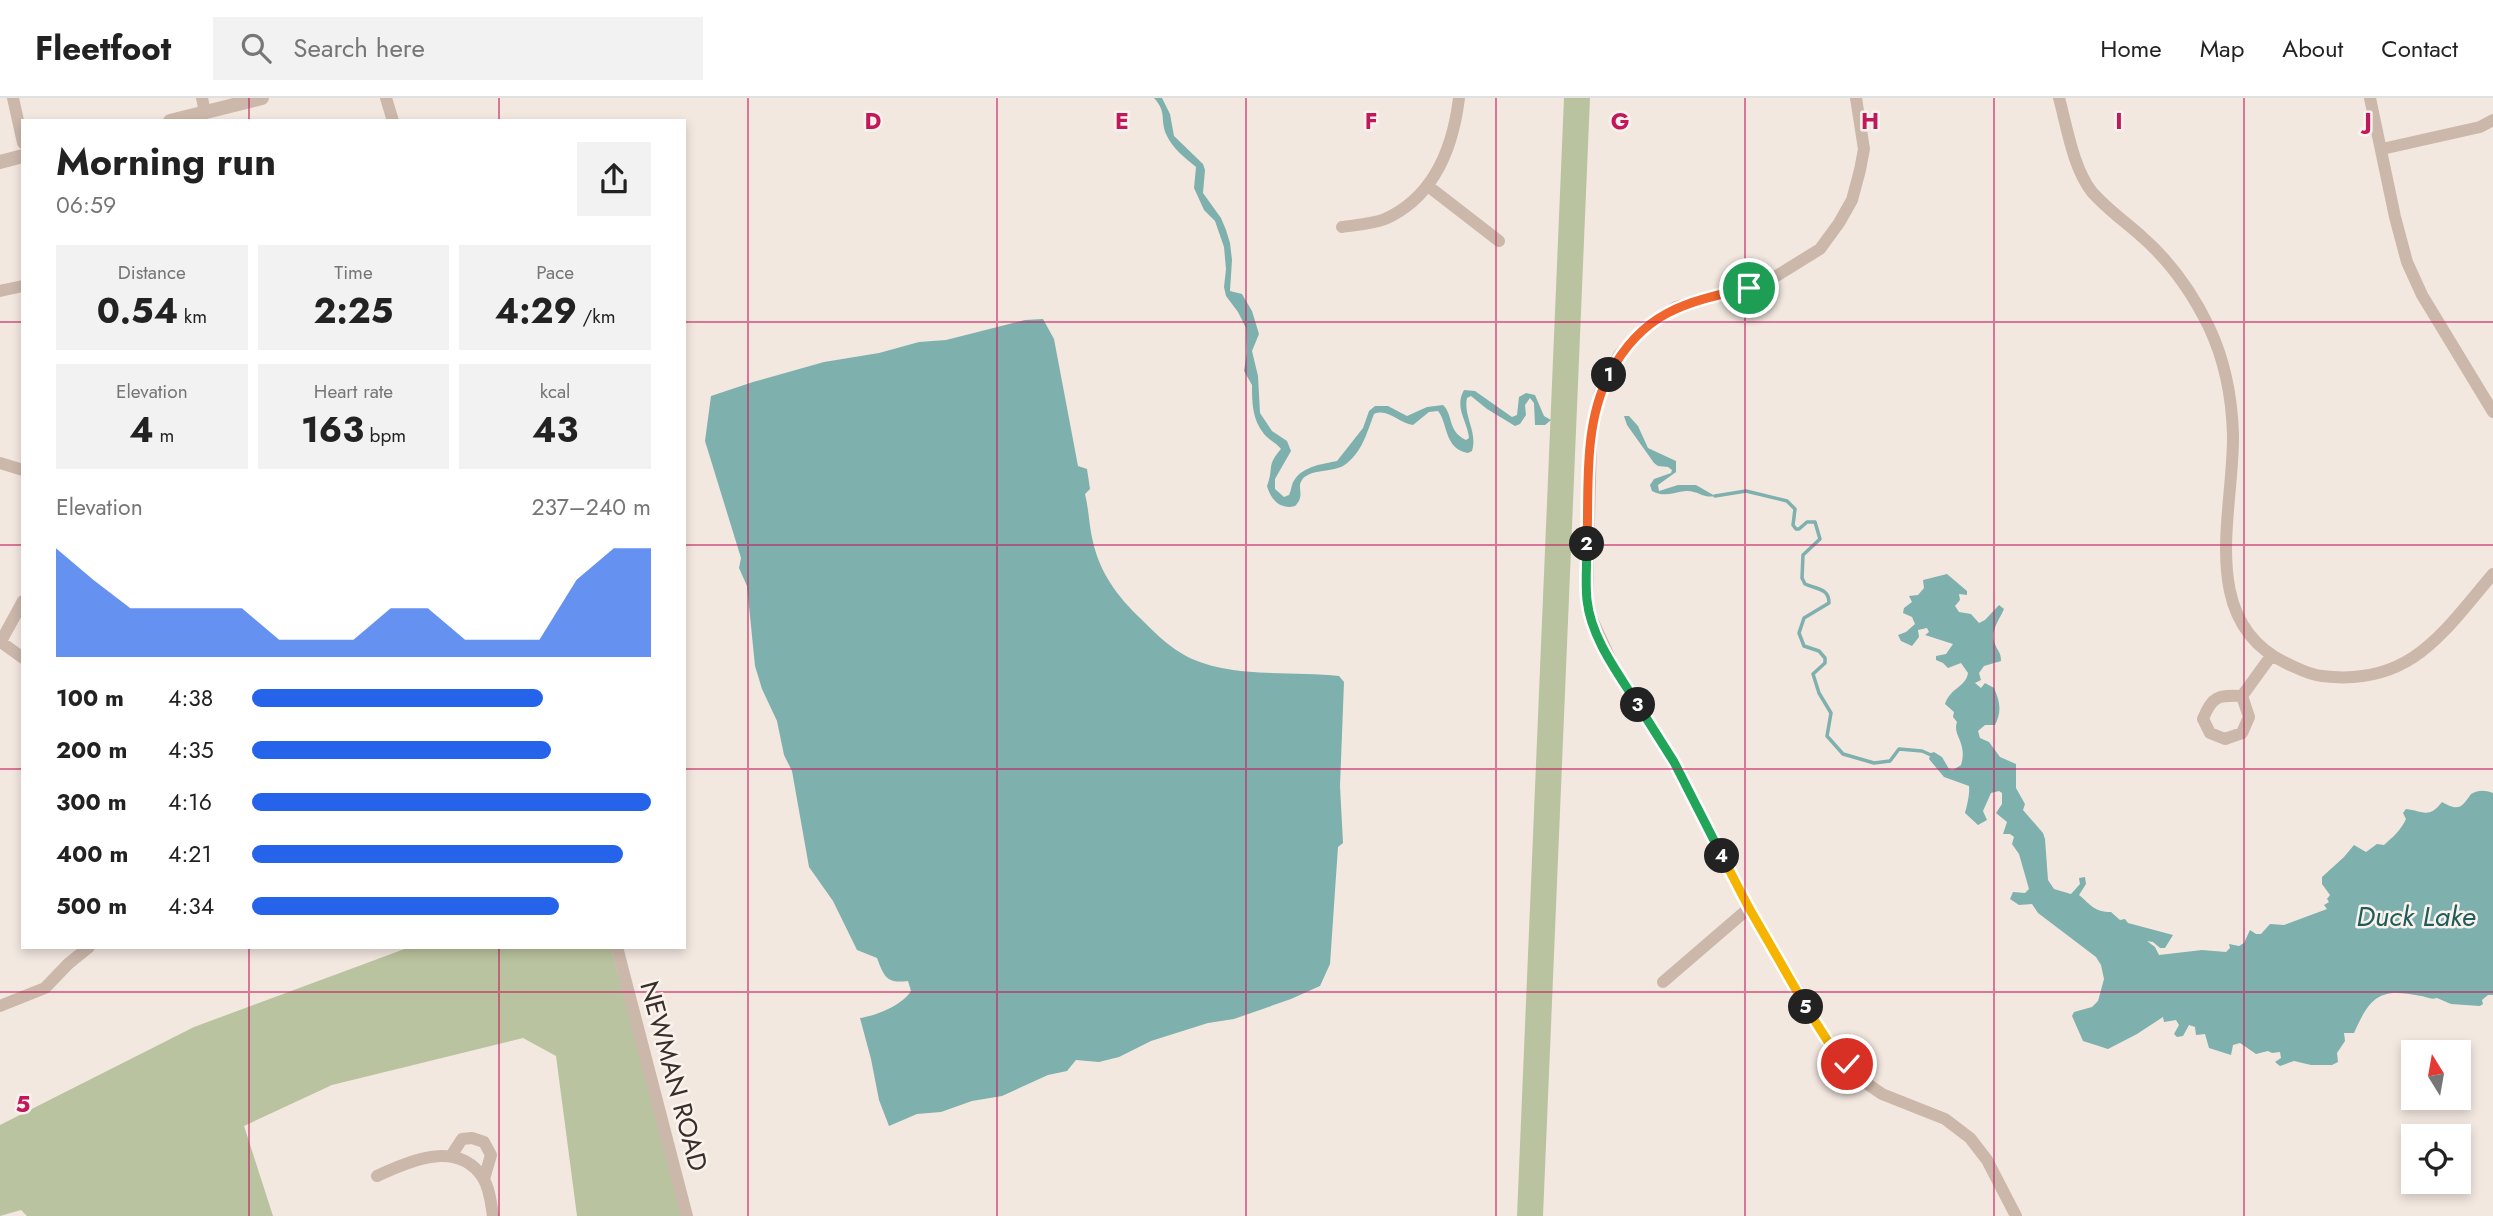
<!DOCTYPE html>
<meta charset="utf-8">
<style>
body{margin:0;font-family:Jost,sans-serif;background:#f2f2f2;color:#222;height:100vh;display:flex;flex-direction:column;font-size:26px;white-space:nowrap}
*{box-sizing:border-box;margin:0}
p{font-size:23px;color:#767676}
.icon{flex:none;width:38px;height:38px;fill:none;stroke:currentColor;stroke-width:2;stroke-linecap:round;stroke-linejoin:round}
.map{position:relative;flex:1;overflow:hidden}
.drawer{position:absolute;left:21px;top:21px;width:665px;height:830px;display:flex;flex-direction:column;background:#fff;border-radius:0px;box-shadow:0 4px 10px #0003}
.drawer>*{flex:none}
.needle{width:46px;rotate:349deg}
.tools{position:absolute;left:2401px;top:942px;display:grid;gap:14px}
.tools a{display:grid;place-items:center;width:70px;height:70px;border-radius:0px;background:#fff;box-shadow:0 4px 10px #0003;font-size:35px}
.pin{position:absolute;display:grid;place-items:center;width:60px;height:60px;color:#fff;margin:-30px;border:4px solid #fff;border-radius:50%;box-shadow:0 2px 7px #0007}
.km{position:absolute;width:35px;height:35px;margin:-18px;border-radius:50%;background:#222;color:#fff;font-size:19px;line-height:35px;text-align:center}
.round{display:grid;place-items:center;flex:none;width:74px;height:74px;border-radius:0px;background:#f2f2f2}
.head{display:flex;align-items:center;justify-content:space-between;height:119px;padding:0 35px}
h1{font-size:38px;font-weight:700;line-height:52px}
.metrics{display:grid;grid-template-columns:repeat(3,1fr);gap:10px;height:119px;padding:7px 35px}
.metrics div{display:grid;align-content:center;border-radius:0px;background:#f2f2f2;text-align:center}
.metrics b{font-size:35px;font-weight:700}
.metrics small{font-size:19px;font-weight:400}
.metrics p{font-size:19px}
.chart{height:196px;padding:14px 35px}
.chart p{display:flex;justify-content:space-between}
.chart svg{width:100%;height:126px;margin-top:7px;fill:#2563eb;opacity:.7}
ul{padding:0 35px;list-style:none;font-size:23px}
li{display:grid;grid-template-columns:112px 84px 1fr;align-items:center;height:52px}
li i{height:18px;border-radius:9px;background:#2563eb}
header{display:flex;align-items:center;gap:42px;box-sizing:border-box;height:98px;padding:0 35px;background:#fff;border-bottom:2px solid #e0e0e0}
header strong{font-size:33px}
nav{display:flex;gap:38px;margin-inline-start:auto;font-size:24px}
.search{width:490px;height:63px;background:#f2f2f2;display:flex;align-items:center;gap:18px;box-sizing:border-box;padding:0 24px;border-radius:0px;color:#767676;font-size:26px}
.map>svg:first-child{display:block}
.green{fill:#bac39f}
.water{fill:#7eb0ae}
.lines{fill:none;stroke-linecap:round;stroke-linejoin:round}
.stream{stroke:#7eb0ae;stroke-width:3.5}
.minor{stroke:#ccb7ab;stroke-width:12}
.tertiary{stroke:#ccb7ab;stroke-width:14}
.split-1-casing{stroke:#fff;stroke-width:14}
.split-2-casing{stroke:#fff;stroke-width:14}
.split-3-casing{stroke:#fff;stroke-width:14}
.split-4-casing{stroke:#fff;stroke-width:14}
.split-5-casing{stroke:#fff;stroke-width:14}
.split-6-casing{stroke:#fff;stroke-width:14}
.split-1{stroke:#f0652b;stroke-width:9}
.split-2{stroke:#f0652b;stroke-width:9}
.split-3{stroke:#22a559;stroke-width:9}
.split-4{stroke:#22a559;stroke-width:9}
.split-5{stroke:#f5b400;stroke-width:9}
.split-6{stroke:#f5b400;stroke-width:9}
.grid{fill:none;stroke:#c2185b;stroke-width:2;stroke-opacity:0.55}
.labels{text-anchor:middle;dominant-baseline:central;stroke-width:5;stroke-linejoin:round;paint-order:stroke}
.street-label{font-size:26px;fill:#3a2e2a;stroke:#faf3ed}
.water-label{font-size:28px;font-style:italic;fill:#1f5c5a;stroke:#faf3ed}
.grid-label{font-size:23px;text-anchor:middle;font-weight:bold;fill:#c2185b;stroke:#faf3ed;stroke-width:5;stroke-linejoin:round;paint-order:stroke}
</style>
<header>
<strong>Fleetfoot</strong>
<div class="search"><svg class="icon" aria-label="search" viewBox="0 0 24 24"><circle cx="10" cy="10" r="6"/><path d="M15 15l6 6"/></svg>Search here</div>
<nav><a>Home</a><a>Map</a><a>About</a><a>Contact</a></nav>
</header>
<div class="map">
<svg width="2493" height="1118" viewBox="0 0 2493 1118">
<rect width="100%" height="100%" fill="#f3e8e0"/>
<path class="green" d="M1564,0H1590L1543,1118H1517Z
M410,849H611L682,1118H577L556,958L523,940L332,987L244,1028L273,1118H27L21,1112L0,1118V1027L194,929Z"/>
<path class="water" d="M1154,0H1162L1170,16L1174,38L1203,66L1205,72L1203,95L1221,120L1226,132L1230,145L1232,162L1230,193L1242,196L1252,213L1259,236L1252,253L1258,278L1260,315L1272,333L1287,343L1291,353L1275,381V391L1284,399L1289,397C1292,391 1291,386 1295,381C1304,368 1323,366 1337,363L1363,330L1369,313L1375,308H1388L1407,318L1427,309L1443,307C1454,318 1447,333 1466,342L1469,340C1467,322 1454,310 1464,292L1475,293L1512,319L1517,317L1519,299L1526,295L1535,297L1544,318L1551,322L1545,327H1535L1534,305L1530,300L1525,307L1526,317L1520,326L1515,328L1487,311L1471,298L1467,300C1463,318 1478,334 1472,353L1468,355C1444,351 1448,325 1438,313L1429,314L1413,327C1398,325 1388,310 1374,316C1367,334 1362,356 1343,368C1333,374 1309,371 1302,382C1296,390 1306,397 1295,408C1280,412 1271,402 1267,388C1274,370 1266,368 1281,351C1276,345 1269,342 1264,336C1252,321 1252,304 1252,287L1244,273L1247,254L1246,230L1238,214L1226,198L1224,189L1226,171L1224,149L1215,123L1204,112L1194,90L1196,69C1185,60 1172,50 1166,36C1160,21 1167,14 1154,0Z
M1043,221L1054,241L1078,368L1087,371L1090,391L1085,396C1089,412 1089,428 1093,444C1100,475 1118,499 1140,520C1152,532 1166,546 1181,555C1222,581 1292,573 1339,578L1344,584L1340,688L1343,745L1338,749L1330,866L1320,888L1291,901L1234,921L1208,925L1151,943L1119,959L1099,964L1076,962L1067,973L1048,977L1002,998L972,1003L941,1014L917,1016L889,1028L879,1002L871,961L860,920C875,918 903,907 911,893L908,883C886,886 884,878 877,860L857,852L833,803L809,769L792,673L784,657L777,623L762,591L755,568L747,488L739,470L741,460L705,343L711,298L753,284L824,264L879,255L919,244L946,242L1025,222Z
M1624,318H1629L1638,328L1648,350L1676,363V374L1658,387L1659,393L1678,387H1696L1715,398C1704,401 1697,392 1686,393C1674,394 1664,400 1652,393L1650,387L1654,381L1671,375L1672,372L1668,369L1658,368L1654,365L1627,327Z
M1947,476L1967,493V497L1959,496L1960,502L1955,508L1959,514L1971,516L1979,525L1985,522L1999,507L2004,511C2000,521 1989,534 1995,546C1998,554 2001,554 2001,563L1984,568L1979,575L1981,582L1975,585L1981,590L1985,585L1994,590C2000,604 2002,613 1995,627H1985L1978,633L1980,640L1989,644L2000,659L2016,666V690L2025,706L2023,712L2043,735L2045,741L2048,782L2054,791L2071,796L2080,786L2079,780L2085,779L2086,786L2079,797C2091,807 2094,814 2111,814L2120,822L2125,821L2128,825L2173,837L2165,850H2160L2153,844L2147,843L2155,849L2159,857L2202,852L2226,854L2230,850L2229,846L2239,848L2244,845L2250,832L2256,836H2261L2270,826L2284,827L2327,811L2324,807L2329,804L2327,801L2330,797L2322,786V779L2344,759L2354,747L2366,754L2377,746L2384,747C2393,739 2401,732 2406,721L2403,715L2406,711C2423,713 2429,721 2442,704C2459,714 2462,709 2471,696C2479,692 2484,692 2493,695V897H2488L2482,902L2483,906L2480,908L2451,906L2437,900C2430,902 2428,899 2421,898C2380,890 2371,897 2354,935H2344L2345,943L2337,955L2338,964L2332,967H2311L2294,963L2280,968L2275,964L2281,960L2280,954L2272,955L2268,953L2256,956L2240,945L2233,947L2231,957L2209,950L2205,936L2196,937L2195,929L2189,927L2183,938L2177,939L2174,936L2179,927L2176,922L2164,924L2163,919L2137,936L2108,951L2083,943L2072,918L2074,914L2092,909L2098,903L2104,881L2101,867L2096,859L2038,815L2032,806L2019,807L2010,801L2013,794L2025,795L2029,791L2019,756L2012,746L2014,739L2010,736H2003L2007,724L1996,715L2002,706V695L1999,693L1991,695L1983,713L1987,722L1978,727L1965,715C1967,708 1970,695 1969,688L1944,679L1929,661L1931,655L1934,654L1942,659L1949,671L1953,672L1961,667C1968,644 1952,638 1957,624L1953,619L1954,614L1945,606C1950,590 1966,589 1968,575L1961,565L1948,570L1943,565L1936,562V558L1946,556L1953,546L1925,537L1929,534L1927,530L1918,532L1919,539L1912,548L1901,543L1898,537L1906,534L1915,526L1912,519L1903,515L1904,510L1912,504L1909,498L1918,497L1924,490L1923,482Z"/>
<g class="lines">
<path class="stream" d="M1715,398L1746,393L1787,403L1795,411L1793,427L1796,431H1799L1807,424H1815L1820,441L1803,457L1802,480L1805,486C1816,491 1829,490 1829,505L1804,520L1799,535L1804,548L1819,553L1825,560V565L1813,576L1819,595L1831,615L1827,638L1843,656L1874,665L1890,663L1899,651L1922,653L1931,657"/>
<path class="minor" d="M13,0L23,45
M202,0L205,14
M386,0L393,23
M1856,0L1864,51L1860,72L1852,102L1839,125L1820,151L1770,182L1676,209L1644,230L1619,257L1600,294L1591,342L1587,502L1591,519L1613,567L1674,665L1749,810L1827,942L1866,985L1882,996L1945,1021L1970,1040L1987,1062L2016,1118
M2059,0C2067,29 2073,70 2092,94C2106,110 2124,123 2140,137C2169,162 2192,194 2209,229C2225,263 2232,300 2233,337C2234,414 2196,524 2288,566C2299,571 2310,577 2322,578C2410,589 2442,536 2493,476
M2370,0L2395,119L2407,164L2422,197L2493,314
M2382,51L2480,29L2493,22
M1428,88L1499,143
M1342,129C1355,127 1372,126 1385,121C1434,99 1453,49 1459,0
M0,193L23,188
M0,365L23,372
M1,544L23,560
M0,545L23,503
M2242,598L2249,619L2242,635L2225,641L2210,635L2203,621C2212,598 2218,597 2242,598L2271,558
M617,849L687,1118
M1663,884L1749,810
M0,908L45,890L68,866L89,849
M451,1058L462,1041L472,1040L484,1044L491,1057L484,1081
M377,1078C409,1063 458,1041 483,1080C490,1091 491,1106 493,1118"/>
<path class="tertiary" d="M170,23L262,0
M0,64L23,58"/>
</g>
<g class="lines">
<g class="split-1-casing">
<path id="split-1" d="M1609,277C1642,214 1685,204 1749,190"/>
</g>
<g class="split-2-casing">
<path id="split-2" d="M1587,446C1589,391 1583,327 1609,277"/>
</g>
<g class="split-3-casing">
<path id="split-3" d="M1587,446C1587,465 1585,484 1587,502C1591,540 1618,575 1638,607"/>
</g>
<g class="split-4-casing">
<path id="split-4" d="M1638,607L1674,664L1722,758"/>
</g>
<g class="split-5-casing">
<path id="split-5" d="M1722,758L1749,810L1806,909"/>
</g>
<g class="split-6-casing">
<path id="split-6" d="M1806,909L1827,942L1847,966"/>
</g>
<use href="#split-1" class="split-1"/>
<use href="#split-2" class="split-2"/>
<use href="#split-3" class="split-3"/>
<use href="#split-4" class="split-4"/>
<use href="#split-5" class="split-5"/>
<use href="#split-6" class="split-6"/>
</g>
<path class="grid" d="M249,0V23M499,0V23M748,0V1118M997,0V1118M1246,0V1118M1496,0V1118M1745,0V1118M1994,0V1118M2244,0V1118M0,224H23M684,224H2493M0,447H23M684,447H2493M0,671H23M684,671H2493M249,849V1118M499,849V1118M0,894H2493"/>
<g class="labels">
<g class="street-label">
<text transform="translate(674 978) rotate(75)">NEWMAN ROAD</text>
</g>
<g class="water-label">
<text x="2416" y="818">Duck Lake</text>
</g>
</g>
<g class="grid-label">
<text x="873" y="31">D</text>
<text x="1122" y="31">E</text>
<text x="1371" y="31">F</text>
<text x="1620" y="31">G</text>
<text x="1870" y="31">H</text>
<text x="2119" y="31">I</text>
<text x="2368" y="31">J</text>
<text x="23" y="1014">5</text>
</g>
</svg>
<div class="tools">
<a><svg class="needle" viewBox="-14 -14 28 28"><path d="M0-13l5 13h-10z" fill="#e53935"/><path d="M0 13l5-13h-10z" fill="#767676"/></svg></a>
<a><svg class="icon" aria-label="locate" viewBox="0 0 24 24"><circle cx="12" cy="12" r="6"/><path d="M12 2v4M12 18v4M2 12h4M18 12h4"/></svg></a>
</div>
<div class="pin" style="left:1749px;top:190px;background:#1e9e55"><svg class="icon" aria-label="arrive" viewBox="0 0 24 24"><path d="M6 21V4h12l-3 4 3 4H6"/></svg></div>
<div class="pin" style="left:1847px;top:966px;background:#d93025"><svg class="icon" aria-label="check" viewBox="0 0 24 24"><path d="M5 12l5 5 9-10"/></svg></div>
<b class="km" style="left:1609px;top:277px">1</b>
<b class="km" style="left:1587px;top:446px">2</b>
<b class="km" style="left:1638px;top:607px">3</b>
<b class="km" style="left:1722px;top:758px">4</b>
<b class="km" style="left:1806px;top:909px">5</b>
<section class="drawer">
<div class="head"><div><h1>Morning run</h1><p>06:59</p></div><a class="round"><svg class="icon" aria-label="share" viewBox="0 0 24 24"><path d="M12 15V3M7 8l5-5 5 5M5 13v7h14v-7"/></svg></a></div>
<div class="metrics">
<div><p>Distance</p><b>0.54<small> km</small></b></div>
<div><p>Time</p><b>2:25</b></div>
<div><p>Pace</p><b>4:29<small> /km</small></b></div>
</div>
<div class="metrics">
<div><p>Elevation</p><b>4<small> m</small></b></div>
<div><p>Heart rate</p><b>163<small> bpm</small></b></div>
<div><p>kcal</p><b>43</b></div>
</div>
<div class="chart"><p><span>Elevation</span>237–240 m</p>
<svg viewBox="0 0 160 44" preserveAspectRatio="none"><path d="M0 44V6L10 17L20 27L30 27L40 27L50 27L60 38L70 38L80 38L90 27L100 27L110 38L120 38L130 38L140 17L150 6L160 6V44z"/></svg>
</div>
<ul>
<li><b>100 m</b>4:38<i style="width:73%"></i></li>
<li><b>200 m</b>4:35<i style="width:75%"></i></li>
<li><b>300 m</b>4:16<i style="width:100%"></i></li>
<li><b>400 m</b>4:21<i style="width:93%"></i></li>
<li><b>500 m</b>4:34<i style="width:77%"></i></li>
</ul>
</section>
</div>
